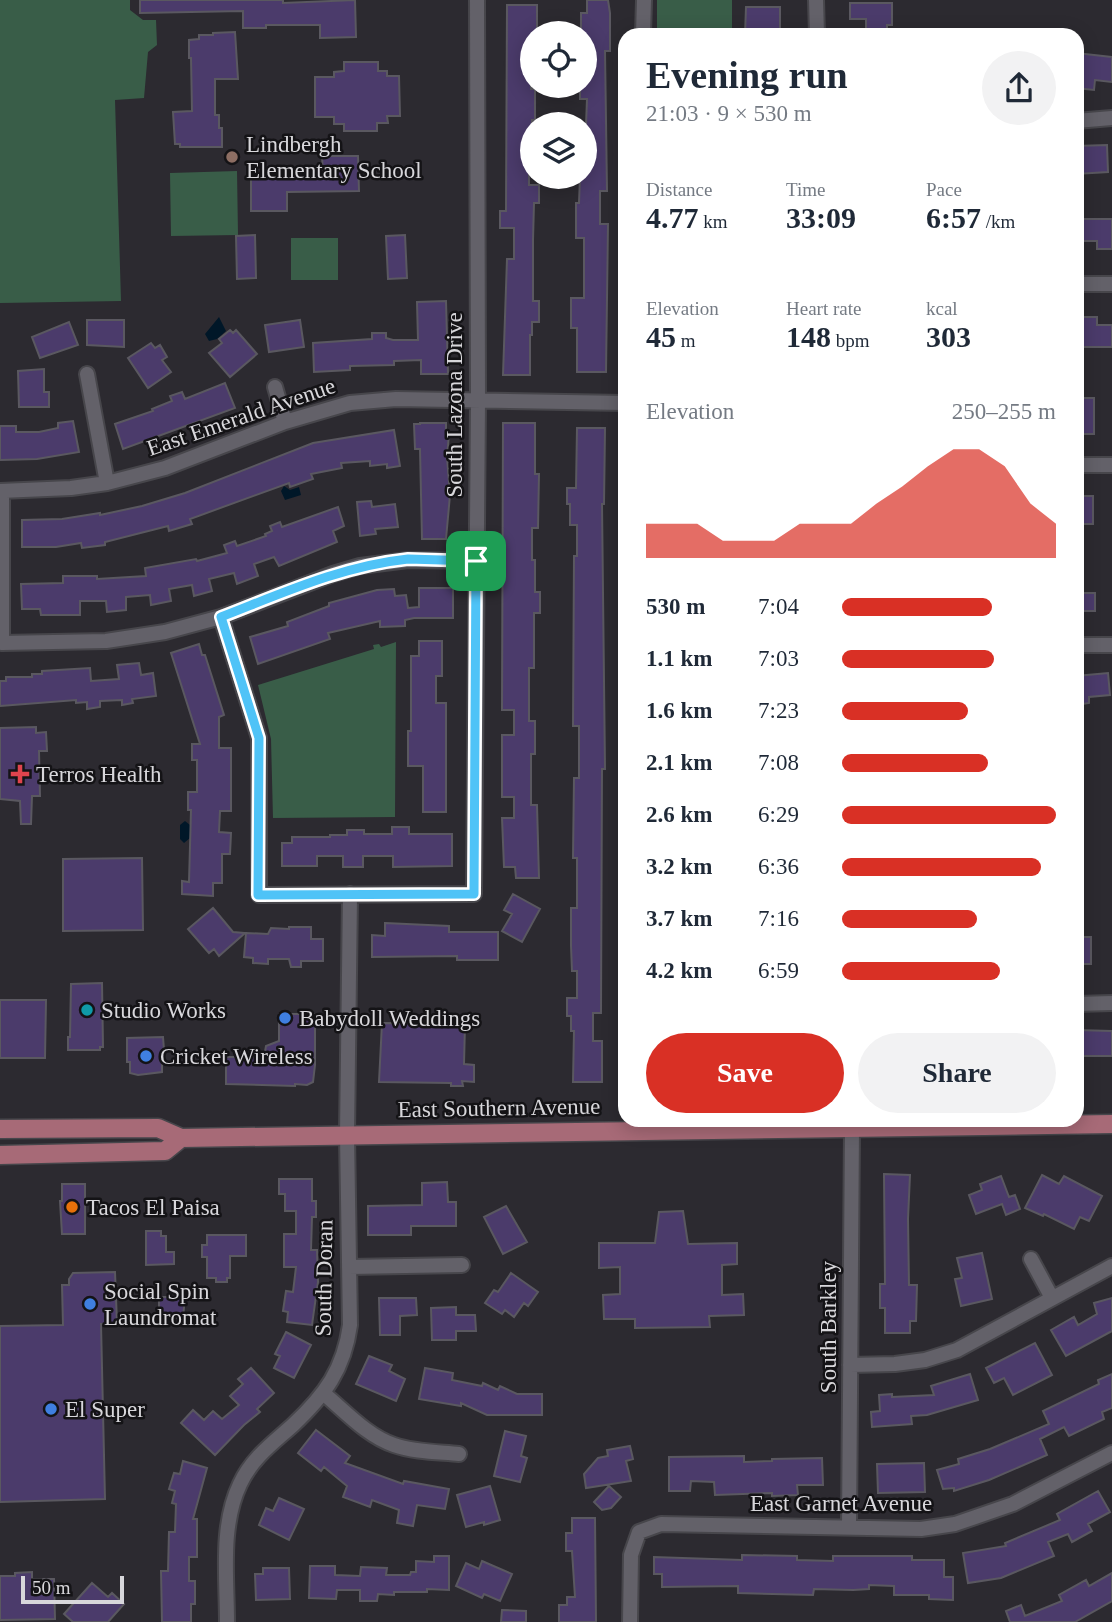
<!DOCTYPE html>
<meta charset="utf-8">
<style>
body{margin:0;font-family:"Times New Roman",serif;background:#f2f2f3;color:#1f2937;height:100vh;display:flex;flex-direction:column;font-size:26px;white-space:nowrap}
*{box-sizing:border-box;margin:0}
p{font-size:23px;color:#747a83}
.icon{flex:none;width:38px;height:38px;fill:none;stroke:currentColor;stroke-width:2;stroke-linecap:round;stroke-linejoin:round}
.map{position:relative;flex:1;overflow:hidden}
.sheet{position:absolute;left:618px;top:28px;width:466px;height:1099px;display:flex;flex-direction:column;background:#fff;border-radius:21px;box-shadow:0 4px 18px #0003}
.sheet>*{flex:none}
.buttons{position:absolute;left:520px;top:21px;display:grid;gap:14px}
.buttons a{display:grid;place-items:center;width:77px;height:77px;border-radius:50%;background:#fff;box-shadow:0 4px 18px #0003;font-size:35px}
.scale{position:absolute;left:21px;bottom:18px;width:103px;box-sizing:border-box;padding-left:7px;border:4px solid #d8d7db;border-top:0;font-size:19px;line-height:24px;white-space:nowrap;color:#d8d7db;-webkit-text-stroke:5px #141316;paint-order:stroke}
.pin{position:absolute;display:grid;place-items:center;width:60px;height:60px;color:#fff;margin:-30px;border-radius:14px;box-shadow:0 4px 10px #0006}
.round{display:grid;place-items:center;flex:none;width:74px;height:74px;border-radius:37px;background:#f2f2f3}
.summary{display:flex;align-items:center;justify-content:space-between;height:119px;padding:0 28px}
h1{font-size:38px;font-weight:600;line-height:52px}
.figures{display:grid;grid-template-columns:repeat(3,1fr);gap:10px;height:119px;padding:7px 28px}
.figures div{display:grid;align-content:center}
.figures b{font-size:30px;font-weight:600}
.figures small{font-size:19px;font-weight:400}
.figures p{font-size:19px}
.chart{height:196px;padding:14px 28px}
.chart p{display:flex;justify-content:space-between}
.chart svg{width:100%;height:126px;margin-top:7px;fill:#d93025;opacity:.7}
.action{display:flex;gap:14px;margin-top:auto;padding:14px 28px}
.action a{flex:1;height:80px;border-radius:42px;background:#d93025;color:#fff;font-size:28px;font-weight:600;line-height:80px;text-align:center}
.action a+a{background:#f2f2f3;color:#1f2937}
ul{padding:0 28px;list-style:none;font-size:23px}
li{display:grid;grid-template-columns:112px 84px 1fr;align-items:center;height:52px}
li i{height:18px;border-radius:9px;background:#d93025}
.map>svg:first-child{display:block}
.green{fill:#395d48}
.water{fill:#001728}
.building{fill:#4b3b6b;stroke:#5a5860;stroke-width:2}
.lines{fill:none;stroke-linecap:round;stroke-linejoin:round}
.minor-casing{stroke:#47464b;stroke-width:18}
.major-casing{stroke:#47464b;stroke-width:21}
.minor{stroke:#636169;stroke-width:14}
.major{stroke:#a76a77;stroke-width:18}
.route-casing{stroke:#fff;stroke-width:14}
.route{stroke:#4fc3f7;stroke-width:9}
.education-dot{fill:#8d6e63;stroke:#141316;stroke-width:2.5}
.health-dot{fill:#e0444e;stroke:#141316;stroke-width:2.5}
.culture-dot{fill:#0f9aa8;stroke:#141316;stroke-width:2.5}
.shop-dot{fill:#3f7fe0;stroke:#141316;stroke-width:2.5}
.food-dot{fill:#e8710a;stroke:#141316;stroke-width:2.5}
.labels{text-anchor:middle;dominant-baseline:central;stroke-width:5;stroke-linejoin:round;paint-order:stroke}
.poi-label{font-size:23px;fill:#d8d7db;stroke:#141316;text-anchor:start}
.street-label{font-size:23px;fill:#d8d7db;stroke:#141316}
</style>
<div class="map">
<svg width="1112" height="1622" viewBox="0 0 1112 1622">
<rect width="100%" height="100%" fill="#2c2a30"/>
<path class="green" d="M0,0H130V10L143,20H156L157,45L148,52L144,98L115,100L121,301L0,303Z
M657,0H732V35H657Z
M237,171L238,235L171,236L170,173Z
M291,238H338V280H291Z
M396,642L395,817L273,818L271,739L258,685L374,649L373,645L379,644L381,647Z"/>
<path class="water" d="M219,317L226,331L217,339L209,341L205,334Z
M284,486L290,490L299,487L301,495L285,500L281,491Z
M185,821L190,825V838L184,843L180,839V825Z"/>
<path class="building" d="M140,0H283V3L355,0L356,37L320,38V25H266V28H243V11L140,13Z
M587,0H608L610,13V51H605L607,191H600V224H608L606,372H577V328H571V298H584V238H576V203H579L580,177H584L587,99H580V86H584L586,76L584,33H581V13H587Z
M850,3H892V25H887V35H866V19H850Z
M507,5H537V33H532L531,36V89H535V120H532V161H529V185H539V203H534L533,240V301H539V322H532V335H530V375H503L507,259H514V228H500V211H506Z
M746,7H780V35H745Z
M235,32L238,79H215V115H219V128H222V147H180V144H175L173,112L192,111L191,58H189V40L199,39V35H213V33Z
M1076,53L1112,57V82L1095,80L1094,90L1076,88Z
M344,62H378V71H387V76H399L400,116H387L388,123H377V131H344V124H334V117H315V77H334V72L344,71Z
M1107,145L1108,172L1076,174V146Z
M322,156H358L359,191L287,192V211H251V174L323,173Z
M1079,219H1112V249H1097V241H1079Z
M255,235L256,278L237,279L236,236Z
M405,235L407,278L388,279L386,236Z
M446,301L448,374H421V360L394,361V365L350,366V370L314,372L313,343L372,339V333H386V338L393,340H418L417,302Z
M1078,317H1097V325H1112V347H1078Z
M87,320H124V347L87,345Z
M300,320L304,347L269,352L265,325Z
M69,322L78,345L40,358L32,337Z
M230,330L233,333L236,330L257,354L230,377L209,353L222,343L219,339Z
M151,343L155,348L160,345L167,357L162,360L171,372L148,388L128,358Z
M44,369V392H49V407H19L18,371Z
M225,383L235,408L123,449L115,424L153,411L152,409L172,401L170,396L182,392L185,399Z
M1076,398H1094V434H1079V422H1076Z
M73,421L79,452L37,459L0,460V426H16V432H39L58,428V423Z
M420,423H446V434H449L447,457L450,495L446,539H422L420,449H415L414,424H420Z
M503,423H535V474H539L538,528H532V560H535V592H540V613H534V668H529V721H535V754H531V805H537L539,878H516L515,867H504L502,818H514V797H502V735H514V710H502Z
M577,428H605L604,504H602L605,769H602L601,1013H593V1041H602V1082H573L574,1031H571V1016H567V998H577V971H572L571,946V908H577V858H573L574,778H579V726H573L574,556H577V525H570V504H567V488H576Z
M394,430L400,466L387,468V464L370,466V461L341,463L342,468L311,474L313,479L290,487L289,483L190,519L192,524L169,531L168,526L105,542V545L82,548L81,543L56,547H22V520L62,519L100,513V515L142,506L185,493L313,443Z
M1076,496H1093V524H1076Z
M371,501L372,507L395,504L398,527L375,529L376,534L360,536L357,502Z
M338,507L344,526L333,531L337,542L279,566L274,557L254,564L258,576L237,584L234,573L209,579L212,591L194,596L192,585L169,589L171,601L151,605L150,595L126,597V610L107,612L106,601H80V615H41L40,609H22L21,584L63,583V576H97V579L146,576L145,568L196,559L197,561L227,553L224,545L235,541L237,546L266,536L265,534L272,531L270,526L280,522L282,527Z
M419,588H453V618H414L405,620V626L380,627V621L328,633L330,639L258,664L250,637L288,626L287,622L329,606V603L377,590L394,589L395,596L406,595L408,608L419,607Z
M1076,593H1095V611H1076Z
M419,641H442V676H436V703H446V812H423V766H408V731H411V656H419Z
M199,644L202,655H205L224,715L219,717V748H231V811H220L219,832L231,833L230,854H222V883H213V896L182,894V881L189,882L191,810H188V792H197V760H192V744H200L171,653Z
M139,663L141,675L153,673L156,696L132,699L133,703L122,705V700L100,701V707L87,709V702L76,703V700L0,706V681H6V677H32V674H42V671L90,668L91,681L119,679L117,665Z
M1108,673L1110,695L1089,697V703L1076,705V676Z
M36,727V733L46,732L47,751H39L40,796H32L31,824H21L20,801L0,799V728Z
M392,827H409V834H452V866L393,867V856H363V867H343V856H317V866H282V843H292V837H330V835H347V830H364V834H392Z
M142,858L143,930L63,931V859Z
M513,894L540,909L522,942L502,931L512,914L504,910Z
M213,908L233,932L245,933L219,956L214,949L209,953L188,929Z
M385,923L449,926V932H498V960H457V956L372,957V935L385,936Z
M289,927H311V939H323V961H301V967H291L289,959H268V964L253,963V958L244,957L246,933L268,934L271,928L289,929Z
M1076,937H1091V964H1076Z
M102,983L103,1047H100V1050H68V1037H70L71,984Z
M0,1000H46L45,1058H0Z
M279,1014H315V1065L313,1082L307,1085L295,1084V1086L226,1084V1057H264L266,1046L279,1041Z
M382,1023L465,1024L464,1064L474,1065V1082L462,1081L463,1086H451V1083L379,1082Z
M1076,1030L1112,1031V1056H1076Z
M163,1037L165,1063H162V1072L138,1075L130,1073V1062H127V1038Z
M884,1174L910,1175L908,1219L909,1285H917L916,1321H910V1333H885V1308H880V1284H885Z
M1042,1175L1059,1184L1064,1176L1102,1196L1089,1221L1080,1217L1074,1229L1044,1214L1043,1216L1025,1208Z
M1001,1176L1009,1197L1015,1195L1020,1209L1006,1215L1002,1204L976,1214L969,1195L982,1190L980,1184Z
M279,1179H312V1201H316V1217H312L311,1250H317L318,1282L312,1325L287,1322L288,1312L283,1311L286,1291L293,1292L296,1267H284V1234H296V1211H285V1194H279Z
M447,1182L448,1202H456V1226H411V1235H368V1206L422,1205V1183Z
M62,1184H85V1234H62L60,1201H62Z
M506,1206L527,1242L503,1254L484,1217Z
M683,1211L688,1244L737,1243V1264L722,1265V1295L743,1294L744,1315L709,1316L710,1327L635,1328V1319H604L603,1295L620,1294V1267L599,1268V1243H655L659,1212Z
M146,1231H161V1236H166V1252H174V1264L146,1265Z
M207,1235H246V1256H230V1278H227V1282H216V1278H207V1257H202V1245H207Z
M982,1253L992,1299L961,1306L955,1279L962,1278L957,1258Z
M115,1272L117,1323L101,1324L105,1499L0,1502V1326L63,1325L62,1285H69V1279L73,1273Z
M511,1273L538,1292L528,1306L524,1303L514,1317L505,1310L502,1314L485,1303L494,1290L498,1292Z
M159,1297H185L183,1318H159Z
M379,1298H416L417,1315L400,1316V1335H380Z
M1112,1298V1331L1066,1356L1051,1330L1074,1317L1078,1325L1097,1314L1094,1303Z
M456,1307V1315H475L476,1331H456V1340H432L431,1308Z
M286,1332L311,1345L294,1378L274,1368L280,1356L275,1354Z
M1035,1343L1052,1375L1013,1395L1004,1378L994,1383L986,1368Z
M369,1356L392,1365L389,1371L405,1379L396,1401L356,1384Z
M251,1368L274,1393L257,1409L260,1412L244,1425L215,1455L181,1423L193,1410L204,1420L213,1411L222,1419L239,1405L230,1396L243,1384L238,1379Z
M425,1368L453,1373L452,1380L482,1386L483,1383L498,1390L500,1386L517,1394H542V1415H487L461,1403V1406L419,1399Z
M970,1374L978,1400L927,1415L911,1416L912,1424L872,1427L871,1412L880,1411L879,1395L892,1394V1397L934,1395L931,1386Z
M1112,1374V1408L1102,1412L1104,1419L1069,1436L1064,1427L1040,1439L1047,1455L989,1480L954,1491V1488L943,1489L937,1470L959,1464L958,1459L990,1449L1049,1424L1043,1411L1099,1384L1098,1380Z
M316,1430L350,1456L345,1463L403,1484L404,1481L449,1489L445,1509L417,1505L413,1526L397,1523L399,1510L372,1500L370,1507L343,1497L347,1486L324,1467L321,1471L298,1453Z
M505,1431L526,1436L521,1456L527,1458L520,1482L494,1476Z
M630,1446L633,1459L626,1461L631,1481L586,1488L584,1474L598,1458L608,1456L607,1450Z
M744,1456V1462L772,1461V1459L822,1458L823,1485H797L798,1495L772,1496V1493L715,1495L714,1482L691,1481L690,1491H669V1457Z
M183,1461L207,1468L193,1519H197V1557H189V1581H195V1604H191V1622H162L161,1571H168L169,1532H175L176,1504L172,1503L175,1491L169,1489L174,1473L180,1474Z
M924,1463L925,1492L878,1493L877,1464Z
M490,1486L500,1520L484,1525V1522L466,1527L457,1495Z
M609,1486L621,1497L611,1508L602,1510L594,1502Z
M1098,1491L1110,1512L1088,1524L1092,1531L1072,1542L1068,1534L1048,1542L1054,1556L1001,1578L968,1583L963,1553L1006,1546L1005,1543L1060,1520L1057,1514Z
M279,1498L304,1509L289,1540L259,1525L266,1508L273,1511Z
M572,1518H595L596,1622H559V1605H567V1597H575L572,1551H566V1533H572Z
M742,1555L797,1556V1560L833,1561V1556H912V1560H944V1577H953V1600L929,1599V1595H894V1586L869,1585V1589L853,1590L814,1589L813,1595L738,1593V1586L662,1587V1574H654V1557L742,1560Z
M434,1556H449V1590L427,1589V1592H394V1595L378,1594L377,1601H360V1590H337L336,1599L309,1598L310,1566H335V1575L360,1576L361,1567L387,1568L386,1575H410L411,1572H416V1561L434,1562Z
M482,1561L512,1574L500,1601L484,1594L482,1598L456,1586L466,1563L479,1569Z
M263,1568H289L290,1599L256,1600L255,1574H263Z
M32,1572V1579H54L55,1619L0,1620V1576H15V1573Z
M1112,1573V1601L1075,1622H1010L1006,1611L1021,1605L1025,1616L1062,1601L1059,1595L1086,1580L1089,1586Z
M92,1583L108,1597L112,1593L124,1604L108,1622H73L64,1614Z
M502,1610L526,1611V1622H501Z"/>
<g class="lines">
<g class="minor-casing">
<path id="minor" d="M816,0L817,35
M643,35L644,0
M1076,121L1112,118
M1076,284H1112
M87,374L107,483
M275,387L285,422
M1076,465H1112
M0,491L71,488L107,483L165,468L285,422L350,403L396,399L625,403
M2,491V643L106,641L165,632L221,617L333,574L360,566L408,560L476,561
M221,617L259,738V895L474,894L478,401L477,0
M1076,645H1112
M1076,1004L1112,1003
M1031,1259L1052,1298
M349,1267L462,1265
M850,1365L895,1364L925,1360L957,1350L1112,1266
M323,1393C345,1411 367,1436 394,1445C414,1452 438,1452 459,1454
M849,1528L852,1127
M227,1622C227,1577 220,1526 240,1484C252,1458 273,1443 293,1425C325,1395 344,1369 350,1325L347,1135L350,894
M630,1622L631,1555L639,1532L661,1524L921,1529L955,1524L1013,1504L1112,1453"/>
</g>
<g class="major-casing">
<path id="major" d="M0,1129L158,1128L181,1138L1112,1124
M0,1155L165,1151L181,1138"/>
</g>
<use href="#minor" class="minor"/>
<use href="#major" class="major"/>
</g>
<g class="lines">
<g class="route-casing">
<path id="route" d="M408,559L476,561L474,894L258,895L259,738L221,617C283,593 342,566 408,559Z"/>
</g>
<use href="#route" class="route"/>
</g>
<circle class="education-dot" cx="232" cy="157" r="7"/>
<path class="health-dot" d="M16.5 763.5h7v7h7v7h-7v7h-7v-7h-7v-7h7z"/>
<circle class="culture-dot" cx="87" cy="1010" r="7"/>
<g class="shop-dot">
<circle cx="285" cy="1018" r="7"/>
<circle cx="146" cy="1056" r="7"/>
<circle cx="90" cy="1304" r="7"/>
<circle cx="51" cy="1409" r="7"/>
</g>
<circle class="food-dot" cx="72" cy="1207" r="7"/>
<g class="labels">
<g class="poi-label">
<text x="246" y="144">Lindbergh<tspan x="246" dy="26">Elementary School</tspan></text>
<text x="36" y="774">Terros Health</text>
<text x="101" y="1010">Studio Works</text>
<text x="299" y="1018">Babydoll Weddings</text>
<text x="160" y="1056">Cricket Wireless</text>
<text x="86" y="1207">Tacos El Paisa</text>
<text x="104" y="1291">Social Spin<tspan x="104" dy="26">Laundromat</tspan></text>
<text x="65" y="1409">El Super</text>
</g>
<g class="street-label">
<text transform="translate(454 405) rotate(-90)">South Lazona Drive</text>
<text transform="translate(241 417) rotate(-19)">East Emerald Avenue</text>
<text transform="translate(499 1108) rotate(-1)">East Southern Avenue</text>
<text transform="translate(324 1278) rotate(-89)">South Doran</text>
<text transform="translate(828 1327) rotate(-90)">South Barkley</text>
<text x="841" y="1503">East Garnet Avenue</text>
</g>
</g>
</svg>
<div class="buttons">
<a><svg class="icon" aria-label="locate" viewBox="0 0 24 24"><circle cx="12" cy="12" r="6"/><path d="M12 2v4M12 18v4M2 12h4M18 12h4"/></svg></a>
<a><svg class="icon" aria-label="layers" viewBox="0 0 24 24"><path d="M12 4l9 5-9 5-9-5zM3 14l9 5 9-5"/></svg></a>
</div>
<div class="scale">50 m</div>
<div class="pin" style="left:476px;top:561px;background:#1e9e55"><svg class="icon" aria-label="arrive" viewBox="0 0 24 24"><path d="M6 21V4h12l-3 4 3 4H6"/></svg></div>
<section class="sheet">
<div class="summary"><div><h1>Evening run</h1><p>21:03 · 9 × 530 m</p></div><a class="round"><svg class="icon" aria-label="share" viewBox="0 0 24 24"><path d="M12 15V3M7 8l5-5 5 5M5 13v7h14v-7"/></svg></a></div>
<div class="figures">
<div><p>Distance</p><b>4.77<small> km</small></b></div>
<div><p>Time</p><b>33:09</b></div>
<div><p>Pace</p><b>6:57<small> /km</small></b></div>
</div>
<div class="figures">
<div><p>Elevation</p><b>45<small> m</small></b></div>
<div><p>Heart rate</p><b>148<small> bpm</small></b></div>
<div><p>kcal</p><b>303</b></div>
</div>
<div class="chart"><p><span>Elevation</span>250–255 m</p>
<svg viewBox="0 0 160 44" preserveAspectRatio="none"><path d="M0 44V32L10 32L20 32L30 38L40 38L50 38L60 32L70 32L80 32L90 25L100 19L110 12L120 6L130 6L140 12L150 25L160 32V44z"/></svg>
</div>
<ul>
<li><b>530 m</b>7:04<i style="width:70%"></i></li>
<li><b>1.1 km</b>7:03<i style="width:71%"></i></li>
<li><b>1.6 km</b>7:23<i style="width:59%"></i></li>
<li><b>2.1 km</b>7:08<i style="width:68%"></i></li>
<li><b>2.6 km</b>6:29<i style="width:100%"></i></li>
<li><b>3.2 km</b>6:36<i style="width:93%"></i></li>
<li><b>3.7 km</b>7:16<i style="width:63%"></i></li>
<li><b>4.2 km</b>6:59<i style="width:74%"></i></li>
</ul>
<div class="action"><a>Save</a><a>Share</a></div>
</section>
</div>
